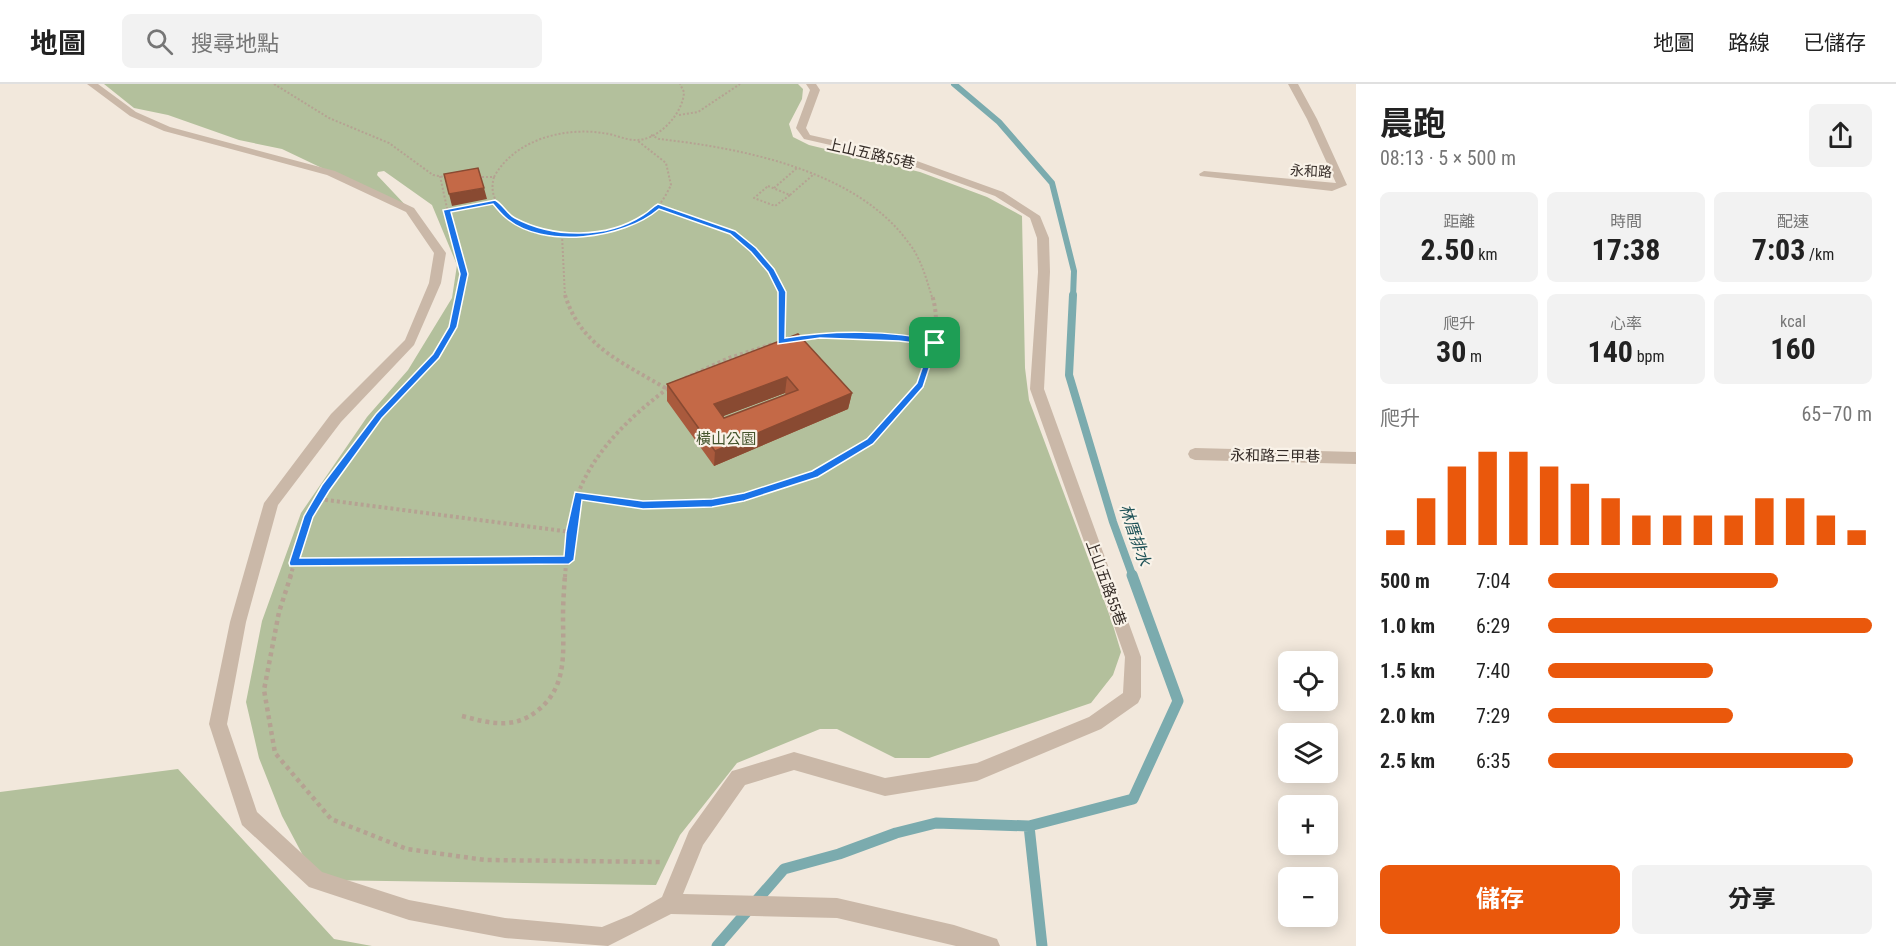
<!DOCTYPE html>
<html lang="zh-TW">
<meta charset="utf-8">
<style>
body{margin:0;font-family:"Roboto Condensed","Noto Sans TC",sans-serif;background:#f2f2f2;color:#222;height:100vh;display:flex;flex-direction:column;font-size:22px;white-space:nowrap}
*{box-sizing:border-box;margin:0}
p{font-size:20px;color:#767676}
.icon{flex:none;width:33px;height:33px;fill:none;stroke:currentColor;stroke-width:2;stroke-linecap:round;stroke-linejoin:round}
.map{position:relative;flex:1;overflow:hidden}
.sheet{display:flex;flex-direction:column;background:#fff;width:540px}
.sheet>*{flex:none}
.tools{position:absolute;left:1278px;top:567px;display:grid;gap:12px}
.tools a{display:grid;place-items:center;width:60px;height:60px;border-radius:9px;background:#fff;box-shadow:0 3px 15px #0003;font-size:30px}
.pin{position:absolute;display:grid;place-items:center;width:51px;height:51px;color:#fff;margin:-26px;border-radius:12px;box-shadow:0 3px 9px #0006}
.round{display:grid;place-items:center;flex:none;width:63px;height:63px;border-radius:9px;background:#f2f2f2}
.summary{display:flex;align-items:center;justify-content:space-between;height:102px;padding:0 24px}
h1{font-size:33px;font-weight:700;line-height:45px}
.figures{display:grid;grid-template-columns:repeat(3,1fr);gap:9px;height:102px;padding:6px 24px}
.figures div{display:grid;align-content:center;border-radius:9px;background:#f2f2f2;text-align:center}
.figures b{font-size:30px;font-weight:700}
.figures small{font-size:16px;font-weight:400}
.figures p{font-size:16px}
.chart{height:168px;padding:12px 24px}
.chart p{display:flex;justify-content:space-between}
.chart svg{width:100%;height:108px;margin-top:6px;stroke:#ea580c;stroke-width:6}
.action{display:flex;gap:12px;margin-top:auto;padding:12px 24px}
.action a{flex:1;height:69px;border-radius:9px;background:#ea580c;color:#fff;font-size:24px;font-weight:700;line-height:69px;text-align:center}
.action a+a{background:#f2f2f2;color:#222}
ul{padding:0 24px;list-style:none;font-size:20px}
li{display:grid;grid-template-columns:96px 72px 1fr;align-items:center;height:45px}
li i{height:15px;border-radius:8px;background:#ea580c}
header{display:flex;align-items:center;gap:36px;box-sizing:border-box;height:84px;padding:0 30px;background:#fff;border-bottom:2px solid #e0e0e0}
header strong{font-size:28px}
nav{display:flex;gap:33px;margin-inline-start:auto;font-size:21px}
.search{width:420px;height:54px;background:#f2f2f2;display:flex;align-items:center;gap:15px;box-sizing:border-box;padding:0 21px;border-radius:9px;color:#767676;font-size:22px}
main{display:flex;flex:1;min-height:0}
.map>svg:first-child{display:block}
.green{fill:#b3c09c}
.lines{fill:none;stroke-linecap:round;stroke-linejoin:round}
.stream-far2{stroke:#7babae;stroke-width:6}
.stream-far1{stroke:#7babae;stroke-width:8}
.stream{stroke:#7babae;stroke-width:11}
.path-far2{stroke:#b5a292;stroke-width:2;stroke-dasharray:2 2;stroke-linecap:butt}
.path-far1{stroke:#b5a292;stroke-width:4;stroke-dasharray:3 3;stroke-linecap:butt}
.path{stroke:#b5a292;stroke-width:4.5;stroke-dasharray:4 4;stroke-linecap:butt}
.minor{fill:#cab8a8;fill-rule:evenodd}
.wall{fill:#a95a3d;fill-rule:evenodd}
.shaded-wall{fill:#894a32}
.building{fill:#c46947;stroke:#894a32;stroke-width:1.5;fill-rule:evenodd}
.route{fill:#1a73e8;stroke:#fff;stroke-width:1.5;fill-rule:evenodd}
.labels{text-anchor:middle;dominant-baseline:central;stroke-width:4.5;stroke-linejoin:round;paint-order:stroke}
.far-street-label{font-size:14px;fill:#362d28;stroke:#f9f2e8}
.street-label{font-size:15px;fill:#362d28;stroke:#f9f2e8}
.park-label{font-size:15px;fill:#44542c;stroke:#f9f2e8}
.water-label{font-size:16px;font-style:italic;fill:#1e5257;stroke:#f9f2e8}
</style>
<header>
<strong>地圖</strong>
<div class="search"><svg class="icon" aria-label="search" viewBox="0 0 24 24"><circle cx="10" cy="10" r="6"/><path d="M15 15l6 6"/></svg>搜尋地點</div>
<nav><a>地圖</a><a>路線</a><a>已儲存</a></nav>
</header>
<main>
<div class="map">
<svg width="1356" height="862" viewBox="0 0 1356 862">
<rect width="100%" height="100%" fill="#f2e8dc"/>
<path class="green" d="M104,0H798L803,5L802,15L789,40L793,53L809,61L920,88L987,113L1022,132L1025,284L1029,316L1112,538L1121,568L1113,591L1091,619L929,674H895L837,645H820L737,679L680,751L656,801L316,796L282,732L259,674L246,618L262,537L301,429L367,333L408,286L452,214L457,181L432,121L384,87L378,88L377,91L410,126L282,65L239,56L168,31L134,24Z
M178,685L334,855L372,862H0V708Z"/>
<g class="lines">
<path class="stream-far2" d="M954,0L999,38L1052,99L1074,187L1073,213"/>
<path class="stream-far1" d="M1073,211L1069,291L1113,438L1133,493"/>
<path class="stream" d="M717,862L784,785L839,770L896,749L936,739L1029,742
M1042,862L1029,742L1133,715L1178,617L1132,491"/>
<path class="path-far2" d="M274,0L329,34L389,59L433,91L449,94
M679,31L698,28L740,0
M651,51L659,55C741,64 856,86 908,158C921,174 926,194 932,213
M440,92L452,147
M478,93H494C514,56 563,43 603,49C614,50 625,56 635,56C658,57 683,30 684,8L680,0
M494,93C489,110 497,123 511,132C517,136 524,142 531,144C566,157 632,149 659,121C664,115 668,107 671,101L666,79L638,57
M768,102L790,111L775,122L754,114Z
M774,104L797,84
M790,111L814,90
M659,122C708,137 769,156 783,213
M447,126L495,118
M562,151L565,213
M459,213L464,190L461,180"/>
<path class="path-far1" d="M565,211C581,263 624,279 667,305
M798,255L849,251L935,259
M781,258L782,211
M685,294L729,274L773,260
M578,411C623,418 668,425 714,419C798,407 897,362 928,278C936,256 939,233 932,211
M319,415L571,448
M294,479L569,476
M290,493L309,432L325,404L379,332L436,272L453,243L460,211
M565,493C567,465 569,436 578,410C594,366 634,329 671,302"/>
<path class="path" d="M291,491L279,528L264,606L275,669L331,735L407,765L485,776L661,778
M462,632C489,639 513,646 537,627C568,603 563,568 563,533C563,519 564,505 565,491"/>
<path class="minor" d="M87,0H98L136,28L170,43L335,87L414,124L446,169L441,199L414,261L341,338L278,421L246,538L227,640L257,728L322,788L409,816L505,834L602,843L631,831L662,813L689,747L732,687L739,685L794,668L885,694L977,679L1089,633L1123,609L1125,573L1030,305L1038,188L1037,154L1030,134L995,112L896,76L804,55L796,44L810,6L806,0H816L820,6L806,44L810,51L903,72L1003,108L1040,132L1049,154L1050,188L1044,305L1141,573V613L1138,619L1101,645L977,697L885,712L794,686L745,701L703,761L683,810L837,814L954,841L997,855L1000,862H956L837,834L671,830L608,862L505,854L409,836L309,803L242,741L209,640L230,538L264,419L331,330L405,256L429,199L434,169L406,128L327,91L164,47L130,32Z
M1288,0H1298L1317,35L1347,101L1332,107L1200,92L1199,90L1204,87L1336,99L1307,35Z
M1195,364L1356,368V380L1195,376L1190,374L1188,370L1190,366Z"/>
</g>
<path class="wall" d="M798,250L852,309L848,325L714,382L667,317V300ZM785,309L786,311L724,334L723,332Z"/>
<path class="shaded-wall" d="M484,104L487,115L452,122L449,110Z
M787,293L785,309L713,336L714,320Z
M852,309L848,325L714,382L715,367Z"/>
<path class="building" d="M478,84L484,104L449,110L444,90Z
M798,250L852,309L715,367L667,300ZM787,293L798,306L724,334L714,320Z"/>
<path class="route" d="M495,116C503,120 507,130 515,134C553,154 606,155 643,131C649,128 652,123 658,120L735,147L756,164L774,185L786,208L785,254C832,246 891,246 938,257L923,303L873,360L818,393L744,417L712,423L643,425L582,416L574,476L569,480L290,482L289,479L304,432L322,401L376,330L433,270L449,243L460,190L443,126ZM493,120C497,125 501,130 506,134C543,166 624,155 659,125L730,150L751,168L768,188L778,208V260L820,254L899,257L930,261L917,299L867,355L812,387L744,409L712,415L643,417L575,408L566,448L564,472L300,474L313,433L329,407L382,334L439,274L457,243L468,190L451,128Z"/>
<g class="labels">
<g class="far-street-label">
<text transform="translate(1311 87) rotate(3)">永和路</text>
</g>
<g class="street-label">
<text transform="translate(871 70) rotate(13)">上山五路55巷</text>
<text transform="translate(1275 372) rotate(1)">永和路三甲巷</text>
<text transform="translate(1106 499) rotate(70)">上山五路55巷</text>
</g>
<g class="park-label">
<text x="726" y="355">橫山公園</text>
</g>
<g class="water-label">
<text transform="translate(1135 451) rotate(71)">林厝排水</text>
</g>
</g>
</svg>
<div class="tools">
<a><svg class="icon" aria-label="locate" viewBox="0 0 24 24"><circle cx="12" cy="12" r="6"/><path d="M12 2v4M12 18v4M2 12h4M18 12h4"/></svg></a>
<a><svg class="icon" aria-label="layers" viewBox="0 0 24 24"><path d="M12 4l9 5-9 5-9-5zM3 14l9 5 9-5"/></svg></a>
<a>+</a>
<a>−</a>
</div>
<div class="pin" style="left:935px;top:259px;background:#1e9e55"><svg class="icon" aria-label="arrive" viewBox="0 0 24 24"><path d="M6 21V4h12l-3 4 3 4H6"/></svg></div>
</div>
<section class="sheet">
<div class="summary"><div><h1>晨跑</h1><p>08:13 · 5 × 500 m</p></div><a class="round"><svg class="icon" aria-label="share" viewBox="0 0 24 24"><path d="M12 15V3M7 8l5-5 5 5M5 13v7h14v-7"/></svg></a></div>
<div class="figures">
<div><p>距離</p><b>2.50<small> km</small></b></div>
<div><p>時間</p><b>17:38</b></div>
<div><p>配速</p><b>7:03<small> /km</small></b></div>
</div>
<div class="figures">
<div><p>爬升</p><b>30<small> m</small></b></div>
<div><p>心率</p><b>140<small> bpm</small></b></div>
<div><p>kcal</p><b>160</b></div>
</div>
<div class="chart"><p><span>爬升</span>65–70 m</p>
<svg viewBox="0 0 160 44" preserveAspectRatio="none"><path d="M5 44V38M15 44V25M25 44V12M35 44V6M45 44V6M55 44V12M65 44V19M75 44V25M85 44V32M95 44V32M105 44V32M115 44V32M125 44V25M135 44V25M145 44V32M155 44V38"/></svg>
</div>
<ul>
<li><b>500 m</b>7:04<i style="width:71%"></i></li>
<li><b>1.0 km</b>6:29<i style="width:100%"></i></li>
<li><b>1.5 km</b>7:40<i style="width:51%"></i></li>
<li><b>2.0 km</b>7:29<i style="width:57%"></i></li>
<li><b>2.5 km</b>6:35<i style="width:94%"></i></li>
</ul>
<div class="action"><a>儲存</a><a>分享</a></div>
</section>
</main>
